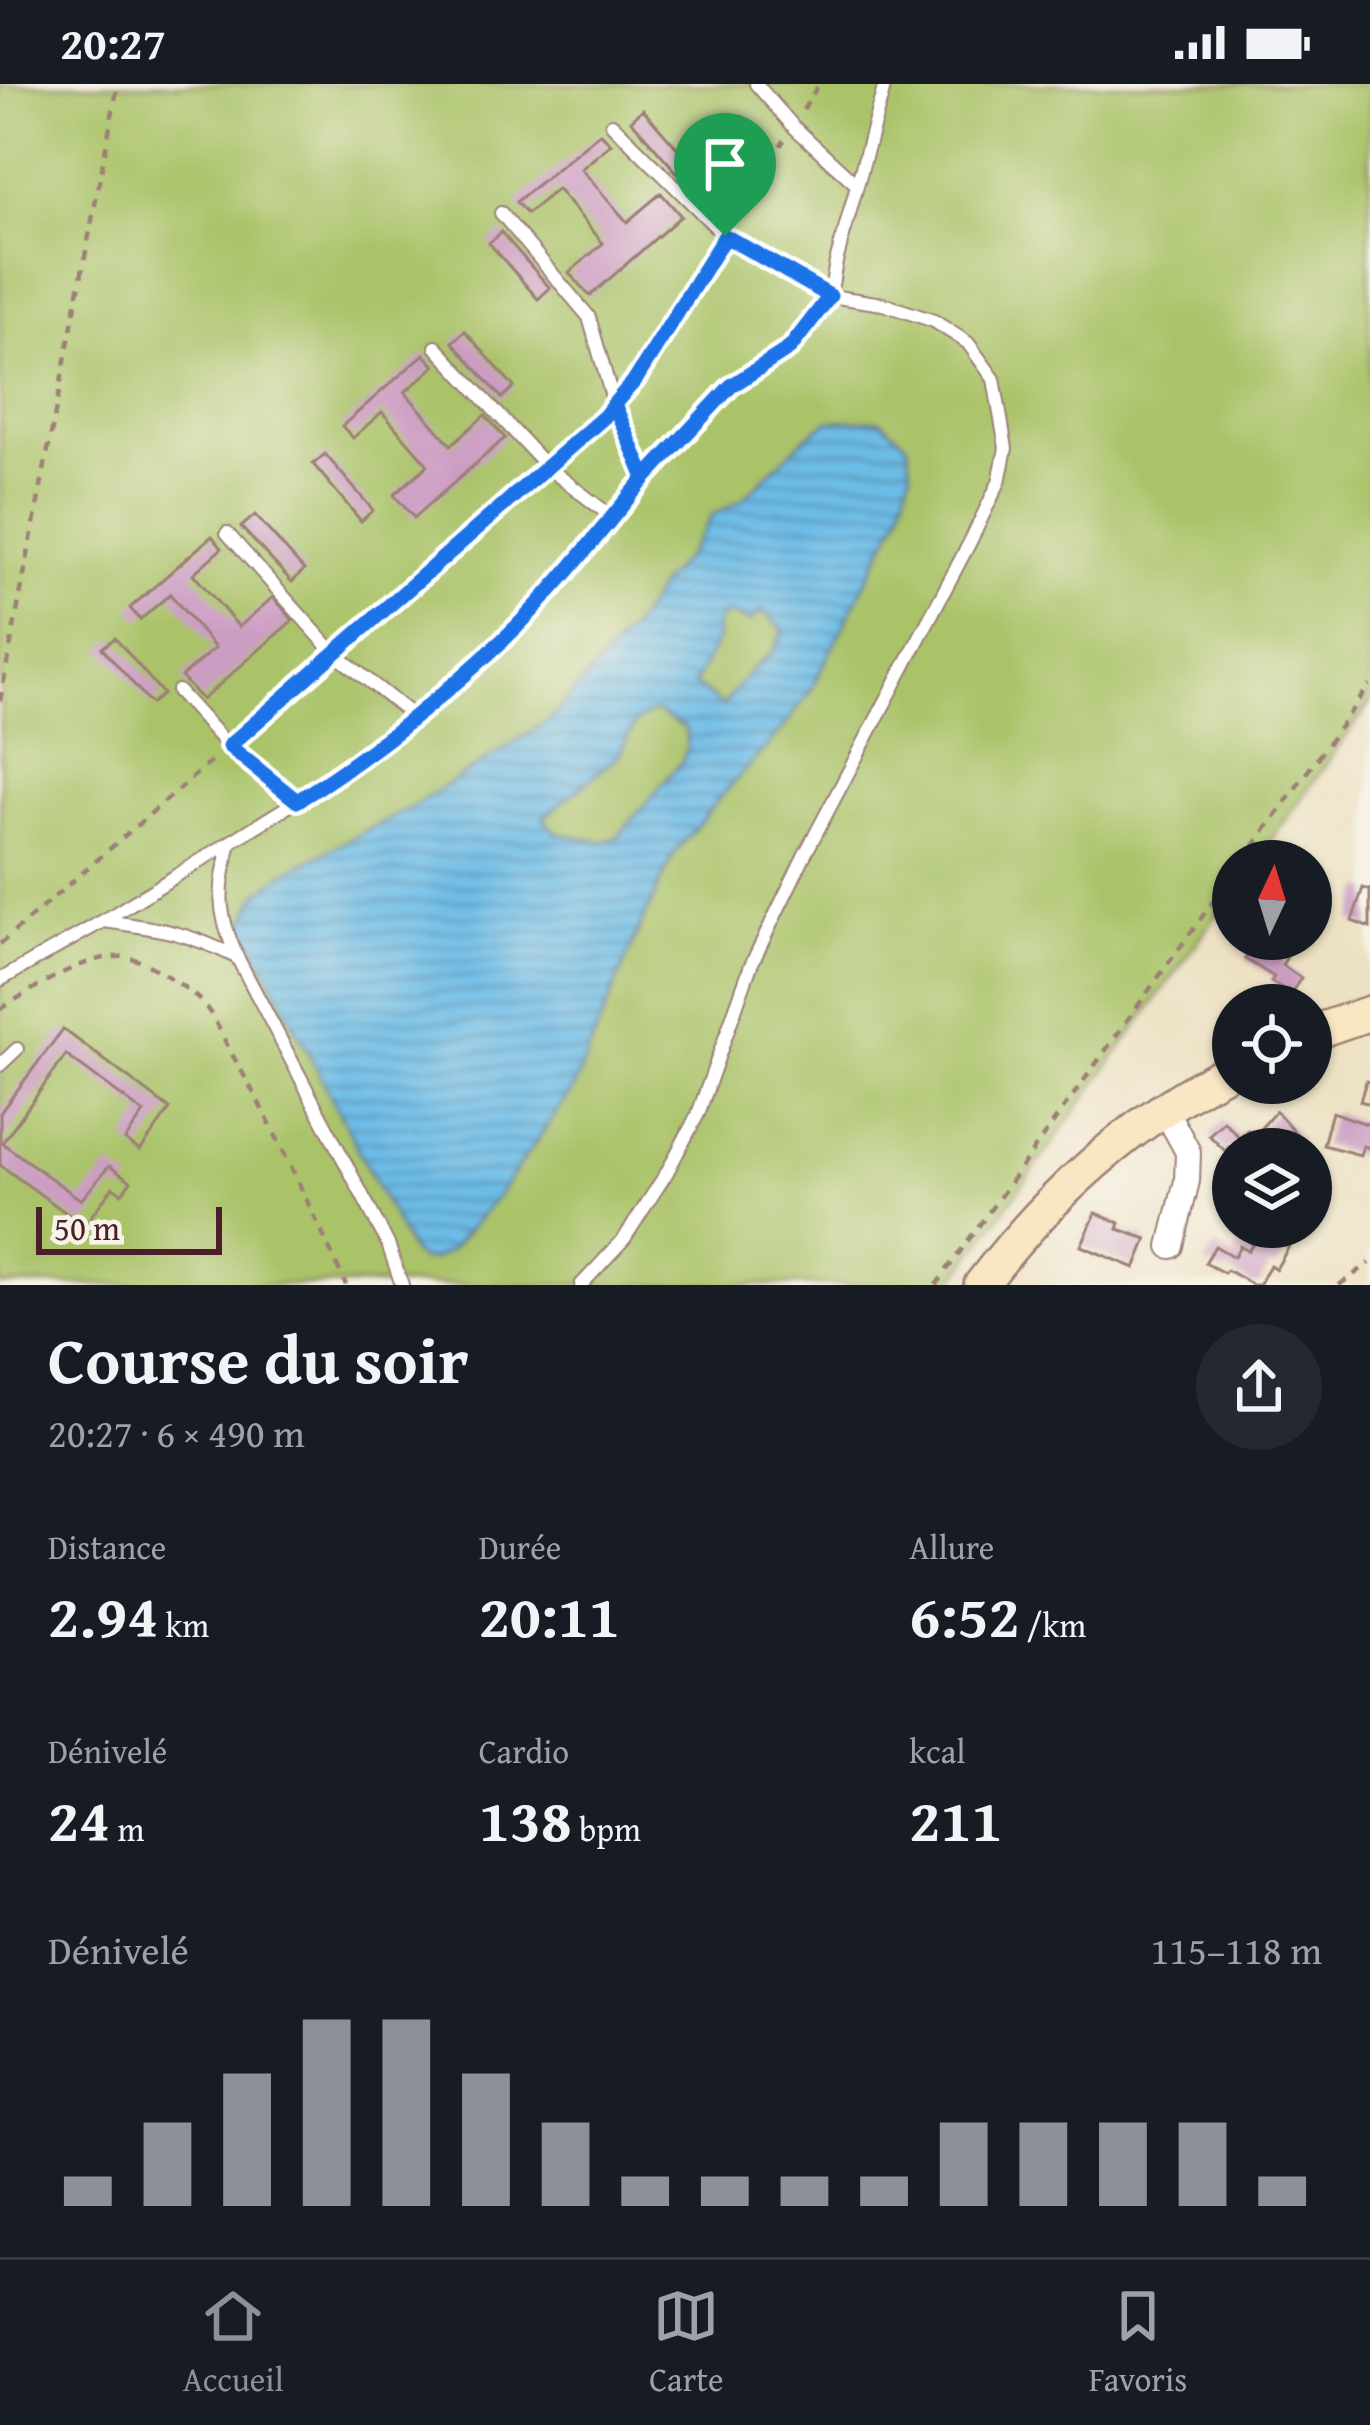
<!DOCTYPE html>
<html lang="fr">
<meta charset="utf-8">
<style>
body{margin:0;font-family:"Gentium Book Plus",serif;background:#242831;color:#f1f3f6;height:100vh;display:flex;flex-direction:column;font-size:45px;white-space:nowrap}
*{box-sizing:border-box;margin:0}
p{font-size:39px;color:#9ea1a6}
.icon{flex:none;width:66px;height:66px;fill:none;stroke:currentColor;stroke-width:2;stroke-linecap:round;stroke-linejoin:round}
.map{position:relative;height:1201px;overflow:hidden}
.sheet{display:flex;flex-direction:column;background:#171b24;flex:1}
.sheet>*{flex:none}
.needle{width:78px;rotate:4deg}
.buttons{position:absolute;left:1212px;top:756px;display:grid;gap:24px}
.buttons a{display:grid;place-items:center;width:120px;height:120px;border-radius:50%;background:#171b24;box-shadow:0 3px 9px #0004;font-size:60px}
.scale{position:absolute;left:36px;bottom:30px;width:186px;box-sizing:border-box;padding-left:12px;border:6px solid #4a1f2b;border-top:0;font-size:33px;line-height:42px;white-space:nowrap;color:#4a1f2b;-webkit-text-stroke:9px #f7f3e8;paint-order:stroke}
.pin{position:absolute;display:grid;place-items:center;width:102px;height:102px;color:#fff;margin:-123px -51px;border-radius:50% 50% 50% 0;rotate:-45deg;box-shadow:0 0 12px #0007}
.pin .icon{rotate:45deg}
.round{display:grid;place-items:center;flex:none;width:126px;height:126px;border-radius:63px;background:#242831}
.overview{display:flex;align-items:center;justify-content:space-between;height:204px;padding:0 48px}
h1{font-size:66px;font-weight:600;line-height:90px}
.figures{display:grid;grid-template-columns:repeat(3,1fr);gap:18px;height:204px;padding:12px 48px}
.figures div{display:grid;align-content:center}
.figures b{font-size:60px;font-weight:600}
.figures small{font-size:33px;font-weight:400}
.figures p{font-size:33px}
.chart{height:336px;padding:24px 48px}
.chart p{display:flex;justify-content:space-between}
.chart svg{width:100%;height:216px;margin-top:12px;stroke:#8c9099;stroke-width:6}
.status{display:flex;justify-content:space-between;align-items:center;height:84px;padding:0 60px;background:#171b24;direction:ltr}
.status svg{height:33px;fill:currentColor}
.menu{display:flex;justify-content:space-around;align-items:center;height:168px;border-top:3px solid #363941;background:#171b24;font-size:33px;color:#9ea1a6}
.menu a{display:grid;justify-items:center;gap:6px}
.menu .on{color:#8c9099}
.map>svg:first-child{display:block}
.garden{fill:#aac369;stroke:#7a714a;stroke-width:3}
.water{fill:url(#water-rules);stroke:#5b6e89;stroke-width:3;fill-rule:evenodd}
.building{fill:#cc9dc3}
.lines{fill:none;stroke-linecap:round;stroke-linejoin:round}
.lane-casing{stroke:#9c8077;stroke-width:16}
.street-casing{stroke:#9c8077;stroke-width:28}
.secondary-casing{stroke:#9c8077;stroke-width:38}
.path{stroke:#9c8077;stroke-width:4.5;stroke-dasharray:9 9;stroke-linecap:butt}
.lane{stroke:#fff;stroke-width:12}
.street{stroke:#fff;stroke-width:24}
.secondary{stroke:#f9e7c3;stroke-width:33}
.route-casing{stroke:#fff;stroke-width:24}
.route{stroke:#1a73e8;stroke-width:15}
</style>
<div class="status"><b>20:27</b><svg viewBox="0 0 49 12"><path d="M0 12V9h3v3zM5 12V6h3v6zM10 12V3h3v9zM15 12V0h3v12zM26 1h20v11H26zM47 4h2v5h-2z"/></svg></div>
<div class="map">
<svg width="1370" height="1201" viewBox="0 0 1370 1201">
<defs>
<pattern id="water-rules" width="6" height="5" patternUnits="userSpaceOnUse" patternTransform="scale(3)"><rect width="6" height="5" fill="#6cbce7"/><path d="M0 2.5h6" fill="none" stroke="#5b98bb"/></pattern>
</defs>
<rect width="100%" height="100%" fill="#f7f3e8"/>
<filter id="ink" filterUnits="userSpaceOnUse"><feTurbulence type="fractalNoise" baseFrequency=".00833" numOctaves="2"/><feDisplacementMap in="SourceGraphic" scale="24" xChannelSelector="R" yChannelSelector="G"/><feConvolveMatrix kernelMatrix="1 2 1 2 8 2 1 2 1" color-interpolation-filters="sRGB"/></filter>
<filter id="wash" filterUnits="userSpaceOnUse"><feTurbulence type="fractalNoise" baseFrequency=".004" numOctaves="4" result="noise"/><feDisplacementMap in="SourceGraphic" scale="48" xChannelSelector="R" yChannelSelector="G"/><feGaussianBlur stdDeviation="2.7" result="paint"/><feColorMatrix in="noise" values="0 0 0 0 0 0 0 0 0 0 0 0 0 0 0 0 0 1.4 0 .05"/><feComposite in="paint" operator="in"/></filter>
<g filter="url(#wash)">
<rect width="100%" height="100%" fill="#ede1c3"/>
<path class="garden" d="M0,0H1370V619L1256,777H1233V809L950,1201H0Z"/>
<path class="water" d="M881,336L908,361L911,387L900,431L811,606L782,646L723,710L674,770L636,852L573,1005L496,1114L449,1167L434,1175L420,1176L411,1168L243,841L257,811L281,791L414,722L548,637L639,535L660,501L689,469L713,431L742,416L805,354L829,337ZM762,527L784,546L773,568L756,581L722,622L694,600L718,554L716,540L727,529L749,538ZM654,627L685,644L687,660L683,676L617,754L602,758L556,749L543,734L618,672L636,638Z"/>
<g id="blocks">
<path class="building" d="M643,25L692,81L680,92L631,36Z
M600,49L611,60L581,85L627,138L661,109L681,132L590,212L569,189L603,159L557,105L527,130L516,118Z
M501,148L550,204L538,215L489,159Z
M465,247L514,303L502,314L453,258Z
M424,270L435,282L405,308L451,361L485,331L505,354L414,434L394,411L428,381L382,328L353,354L342,342Z
M325,370L373,426L361,437L313,380Z
M255,431L304,486L292,498L241,443Z
M212,452L222,464L193,490L239,543L273,513L293,536L202,616L181,593L215,564L170,510L140,536L130,524Z
M115,554L163,610L151,620L102,564Z
M1363,804L1370,806V844L1352,837Z
M1257,855H1287L1280,866L1288,871L1282,881L1301,894L1291,909L1271,898L1274,893L1245,875Z
M63,945L170,1025L140,1067L125,1056L144,1029L66,971L2,1059L81,1116L109,1082L131,1097L122,1109L113,1103L84,1142L0,1081V1029Z
M1366,997L1370,998V1020L1360,1017Z
M1276,1027L1301,1055L1291,1065L1229,1063L1225,1067L1209,1051L1224,1037L1239,1053L1248,1046L1254,1052Z
M1332,1028L1370,1041V1064L1363,1062L1360,1071L1323,1061Z
M1096,1129L1120,1139L1118,1145L1147,1155L1135,1184L1081,1162Z
M1258,1143H1272L1293,1155L1276,1185L1270,1181L1259,1201H1253L1227,1186L1224,1189L1205,1179L1215,1162L1234,1173L1240,1162L1248,1167L1253,1160L1250,1158Z"/>
</g>
</g>
<g filter="url(#ink)">
<use href="#blocks" fill-opacity="0" stroke="#9c8077" stroke-width="3"/>
<g class="lines">
<g class="lane-casing">
<path id="lane" d="M756,0L793,42L857,101
M501,129L589,233L614,320L645,395
M436,263L547,383L612,433
M227,449L334,569L414,633
M178,607L228,662L297,717
M230,758C219,807 216,826 237,873L388,1160L402,1201
M103,837C157,844 187,848 236,873
M0,896L103,837L329,697L414,633L505,554L688,346L731,302L790,264L830,212L836,178L885,0
M0,981L17,965
M581,1201L624,1155L666,1090L698,1030L751,881L804,772L970,458L999,398L1006,364L994,295L968,259L934,237L883,220L830,212L725,152L612,40"/>
</g>
<g class="street-casing">
<path id="street" d="M1164,1024L1188,1068L1187,1097L1171,1162"/>
</g>
<g class="secondary-casing">
<path id="secondary" d="M1311,949L1370,929
M981,1201C1048,1112 1133,1035 1233,985"/>
</g>
<path class="path" d="M803,26L819,0
M733,138L784,56
M627,305L715,168
M559,372L600,336
M347,558L532,395
M0,617L118,0
M243,649L320,581
M1243,777L1370,601
M0,860L217,672
M0,925C34,905 85,869 126,873C145,875 192,906 204,921C217,936 225,960 236,977C277,1049 311,1125 346,1201
M936,1201L1233,790
M1339,1201L1370,1179"/>
<use href="#lane" class="lane"/>
<use href="#street" class="street"/>
<use href="#secondary" class="secondary"/>
</g>
</g>
<g class="lines" filter="url(#ink)">
<g class="route-casing">
<path id="route" d="M725,152L636,295L614,320L645,394C599,448 555,507 503,556C440,615 371,671 297,717L229,662L605,332L614,320L645,394L731,302L790,264L830,212L725,152"/>
</g>
<use href="#route" class="route"/>
</g>
</svg>
<div class="buttons">
<a><svg class="needle" viewBox="-14 -14 28 28"><path d="M0-13l5 13h-10z" fill="#e53935"/><path d="M0 13l5-13h-10z" fill="#9ea1a6"/></svg></a>
<a><svg class="icon" aria-label="locate" viewBox="0 0 24 24"><circle cx="12" cy="12" r="6"/><path d="M12 2v4M12 18v4M2 12h4M18 12h4"/></svg></a>
<a><svg class="icon" aria-label="layers" viewBox="0 0 24 24"><path d="M12 4l9 5-9 5-9-5zM3 14l9 5 9-5"/></svg></a>
</div>
<div class="scale">50 m</div>
<div class="pin" style="left:725px;top:152px;background:#1e9e55"><svg class="icon" aria-label="arrive" viewBox="0 0 24 24"><path d="M6 21V4h12l-3 4 3 4H6"/></svg></div>
</div>
<section class="sheet">
<div class="overview"><div><h1>Course du soir</h1><p>20:27 · 6 × 490 m</p></div><a class="round"><svg class="icon" aria-label="share" viewBox="0 0 24 24"><path d="M12 15V3M7 8l5-5 5 5M5 13v7h14v-7"/></svg></a></div>
<div class="figures">
<div><p>Distance</p><b>2.94<small> km</small></b></div>
<div><p>Durée</p><b>20:11</b></div>
<div><p>Allure</p><b>6:52<small> /km</small></b></div>
</div>
<div class="figures">
<div><p>Dénivelé</p><b>24<small> m</small></b></div>
<div><p>Cardio</p><b>138<small> bpm</small></b></div>
<div><p>kcal</p><b>211</b></div>
</div>
<div class="chart"><p><span>Dénivelé</span>115–118 m</p>
<svg viewBox="0 0 160 44" preserveAspectRatio="none"><path d="M5 44V38M15 44V27M25 44V17M35 44V6M45 44V6M55 44V17M65 44V27M75 44V38M85 44V38M95 44V38M105 44V38M115 44V27M125 44V27M135 44V27M145 44V27M155 44V38"/></svg>
</div>
</section>
<nav class="menu">
<a class="on"><svg class="icon" aria-label="home" viewBox="0 0 24 24"><path d="M3 11l9-7 9 7M6 9v11h12V9"/></svg>Accueil</a>
<a><svg class="icon" aria-label="map" viewBox="0 0 24 24"><path d="M3 6l6-2 6 2 6-2v14l-6 2-6-2-6 2zM9 4v14M15 6v14"/></svg>Carte</a>
<a><svg class="icon" aria-label="saved" viewBox="0 0 24 24"><path d="M7 4h10v16l-5-4-5 4z"/></svg>Favoris</a>
</nav>
